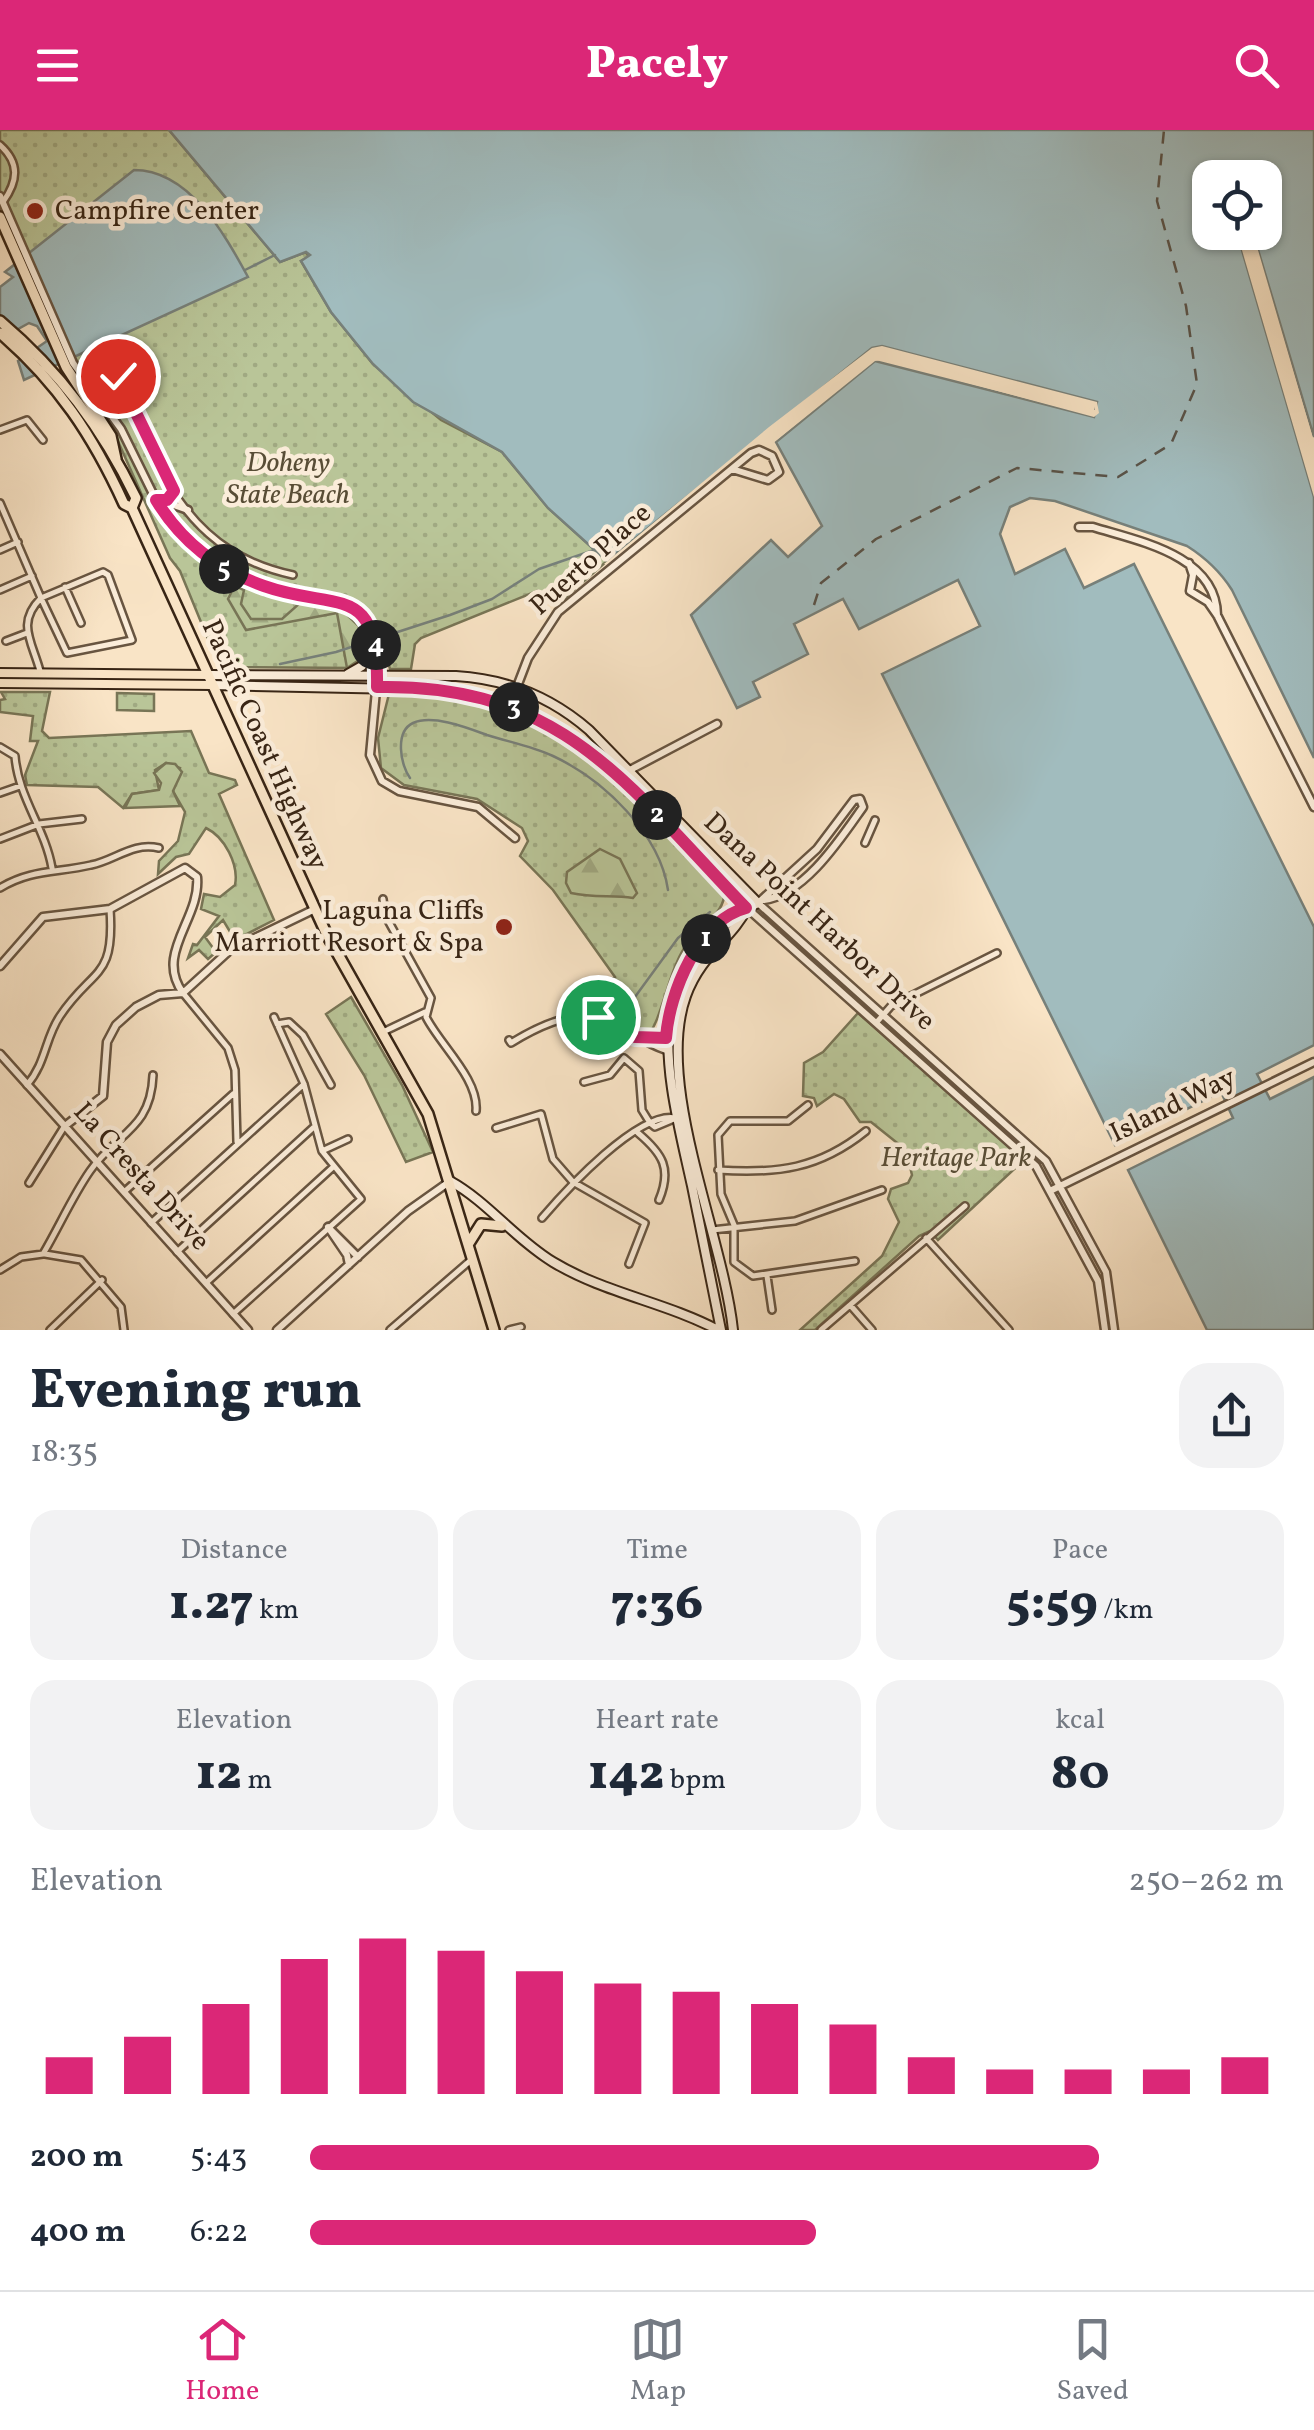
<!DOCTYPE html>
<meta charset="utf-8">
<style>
body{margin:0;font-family:Vollkorn,serif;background:#f2f2f3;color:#1f2937;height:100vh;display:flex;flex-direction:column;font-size:38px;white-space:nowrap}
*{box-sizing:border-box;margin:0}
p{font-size:32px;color:#747a83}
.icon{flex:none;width:55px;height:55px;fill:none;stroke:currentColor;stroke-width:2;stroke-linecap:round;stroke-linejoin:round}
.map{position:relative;height:1200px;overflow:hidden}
.sheet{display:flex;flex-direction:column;background:#fff;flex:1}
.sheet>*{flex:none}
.fabs{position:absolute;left:1192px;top:30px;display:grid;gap:20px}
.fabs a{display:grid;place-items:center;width:90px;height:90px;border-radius:20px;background:#fff;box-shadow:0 2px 8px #0004;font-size:50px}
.pin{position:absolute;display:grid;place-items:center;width:85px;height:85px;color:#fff;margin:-42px;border:5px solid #fff;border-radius:50%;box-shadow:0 2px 10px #0007}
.km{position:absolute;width:50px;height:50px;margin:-25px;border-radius:50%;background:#222;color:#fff;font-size:28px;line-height:50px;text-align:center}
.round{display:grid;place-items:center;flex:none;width:105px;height:105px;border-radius:30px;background:#f2f2f3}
.overview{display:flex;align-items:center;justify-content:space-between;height:170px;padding:0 30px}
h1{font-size:55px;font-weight:800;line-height:75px}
.stats{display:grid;grid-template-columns:repeat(3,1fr);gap:15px;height:170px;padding:10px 30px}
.stats div{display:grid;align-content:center;border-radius:25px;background:#f2f2f3;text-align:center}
.stats b{font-size:50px;font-weight:800}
.stats small{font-size:28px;font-weight:400}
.stats p{font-size:28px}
.chart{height:280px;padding:20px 30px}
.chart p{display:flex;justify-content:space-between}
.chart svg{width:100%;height:180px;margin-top:10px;stroke:#db2777;stroke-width:6}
ul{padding:0 30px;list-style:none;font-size:32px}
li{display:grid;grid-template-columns:160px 120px 1fr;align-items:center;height:75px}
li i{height:25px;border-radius:12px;background:#db2777}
header{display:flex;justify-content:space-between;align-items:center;height:130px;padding:0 30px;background:#db2777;color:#fff;font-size:45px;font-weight:800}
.menu{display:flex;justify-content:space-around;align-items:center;height:140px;border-top:2px solid #e0e1e3;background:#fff;font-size:28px;color:#747a83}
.menu a{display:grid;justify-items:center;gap:5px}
.menu .selected{color:#db2777}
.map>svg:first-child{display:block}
.grass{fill:url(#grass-dots);stroke:#787556;stroke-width:2.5}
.forest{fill:url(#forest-firs);stroke:#787556;stroke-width:2.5}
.water{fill:#a1bcbe;stroke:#77807a;stroke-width:2.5}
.pier{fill:#f9e4c6}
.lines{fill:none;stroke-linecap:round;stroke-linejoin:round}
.stream{stroke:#77807a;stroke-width:2.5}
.ferry{stroke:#585248;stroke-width:2.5;stroke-dasharray:12 10;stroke-linecap:butt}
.minor-casing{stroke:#685541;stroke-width:10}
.tertiary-casing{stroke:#685541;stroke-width:11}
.secondary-casing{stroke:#382515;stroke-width:12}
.primary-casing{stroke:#382515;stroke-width:12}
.trunk-casing{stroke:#382515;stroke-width:14}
.minor{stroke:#fbedda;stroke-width:5}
.tertiary{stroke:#fbedda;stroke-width:6}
.secondary{stroke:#fbedda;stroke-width:8}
.primary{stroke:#f9e4c6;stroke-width:8}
.trunk{stroke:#f9e4c6;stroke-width:9}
.route-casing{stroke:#fff;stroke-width:20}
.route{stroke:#db2777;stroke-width:12}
.poi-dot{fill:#8f2418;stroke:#fbedda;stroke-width:4}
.labels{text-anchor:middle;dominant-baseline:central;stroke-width:9;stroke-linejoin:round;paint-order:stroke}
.poi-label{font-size:28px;fill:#382515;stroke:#fbedda;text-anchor:start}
.park-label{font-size:28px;font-style:italic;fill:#584d36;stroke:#fbedda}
.street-label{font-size:28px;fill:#382515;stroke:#fbedda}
</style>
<header><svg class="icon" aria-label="menu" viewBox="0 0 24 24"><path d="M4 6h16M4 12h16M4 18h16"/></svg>Pacely<svg class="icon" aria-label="search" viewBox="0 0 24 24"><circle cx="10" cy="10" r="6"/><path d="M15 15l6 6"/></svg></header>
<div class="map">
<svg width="1314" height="1200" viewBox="0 0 1314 1200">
<defs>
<pattern id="grass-dots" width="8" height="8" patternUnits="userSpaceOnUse" patternTransform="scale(2.5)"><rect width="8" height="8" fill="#b9c598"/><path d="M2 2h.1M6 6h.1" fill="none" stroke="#a0a982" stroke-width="1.8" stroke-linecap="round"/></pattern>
<pattern id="forest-firs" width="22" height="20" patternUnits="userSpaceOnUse" patternTransform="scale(2.5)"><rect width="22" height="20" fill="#b9c598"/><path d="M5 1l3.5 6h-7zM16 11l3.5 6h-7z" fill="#a0a982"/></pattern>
</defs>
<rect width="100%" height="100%" fill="#f9e4c6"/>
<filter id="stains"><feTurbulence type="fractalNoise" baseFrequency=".002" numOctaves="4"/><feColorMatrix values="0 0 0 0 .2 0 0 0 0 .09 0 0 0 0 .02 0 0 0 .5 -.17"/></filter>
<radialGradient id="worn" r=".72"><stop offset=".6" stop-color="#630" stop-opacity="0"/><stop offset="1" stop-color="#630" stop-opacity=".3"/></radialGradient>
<path class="grass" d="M0,0H169L280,132L306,122L309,127L301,131L331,182L373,234L441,290L502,322L548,378L607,431L557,475L537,461L421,508L415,514L411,539H390L386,524L367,526L355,538L224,537L217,531L180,441L170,428L104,280L71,236L0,77Z
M1,562H50L42,601L49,608L191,601L209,643L235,650L237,655L219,664L274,790L235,810L223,790L205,807L216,822L208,829L199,820L188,828L193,814L197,815L219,786L201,779L204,764L220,767L235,755C239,735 225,707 206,698L189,724L176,727L158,744L159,731L178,711L185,682L173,661L180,638L166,633L155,640L159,660L132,664L123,678L98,657L27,655L25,645L38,611H30L33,586L0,582V570L5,569Z
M117,563L154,564V581L117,580Z
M389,564C568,570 610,648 724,767C722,785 696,801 685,817C669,840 661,892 648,905L603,885L608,852L615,847L553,760L520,726L528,711L522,698L477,669L404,655L381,638L378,608Z
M351,867L402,955L433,1022L406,1032L364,945L326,884Z
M858,883L1025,1029L938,1110L930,1101L919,1106L815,1200H800L882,1126L899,1092L888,1069L891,1059L908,1053L912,1045L906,1020L871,992H860L844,969L834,964L817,976L814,968L803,966L804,933L823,922Z"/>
<path class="forest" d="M227,452L244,460L241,474L251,489H282L301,472L342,480L366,503L368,524L347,538L337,483L246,500L228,469L231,463Z
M166,633L175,634L182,642L173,661L180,676L125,678L132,664L159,660L161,653L154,643Z
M600,719L620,729L637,763L633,768C611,765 594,768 571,763L566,753L567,742Z"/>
<path class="water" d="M169,0H1314V307L1253,103L1265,102V48H1210V102L1237,103L1314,367V628L1232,460C1220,441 1206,428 1187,416L1055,371L1030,368L1010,377L1000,404L1015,444L1065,419L1084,458L1134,434L1314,797V915L1257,944L1270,969L1314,947V1200H1207L1128,1040L1233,988L1221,962L1115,1015L882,544L980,496L958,450L859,499L843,469L794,494L808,524L753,552L760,567L737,578L691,485L771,410L788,427L822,396L776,312L875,231L1094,287L1097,272L882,216L872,218L607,431L548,378L502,322L413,272L373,234L331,182L301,131L310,125L306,122L280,132Z
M134,40C189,40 224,103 248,147L24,250L18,231L47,211L37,196L29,193L0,209V157L13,147L5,142Z"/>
<path class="pier" d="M1242,102L1314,349V367L1237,103Z
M1248,102L1253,103L1314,312L1309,308Z
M882,216L1097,272L1099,283L1094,287L883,230L875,231L772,314L776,303L872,227L883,225L1095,280L1094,276L874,223L608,435L604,434L769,297L872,218Z"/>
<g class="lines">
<path class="stream" d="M245,140L275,125
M280,534L336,522L450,485L492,469L539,439L597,419
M410,648C401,636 394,602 413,593C433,584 468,598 487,605C509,612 532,616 553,626C604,650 660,704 668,760
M632,871L678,808L710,782"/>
<path class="ferry" d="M814,475L821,453L876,409L1017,338L1118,347L1171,314L1197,254L1186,176L1157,71L1164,0"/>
<g class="minor-casing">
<path id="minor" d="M0,15C20,33 18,51 3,72
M118,246C158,339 185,422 293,445
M0,300L27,290L43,310
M0,373L41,468C16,493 32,511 40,541
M0,420L18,412
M103,442L108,445L132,510L67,523L41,468Z
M65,457L81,493
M0,460L32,446
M6,511L27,503
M0,617L15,626C18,667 45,698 52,738
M0,663L20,656
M0,709L39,694L82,689
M865,713L875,690
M0,758C31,739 57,743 91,735C116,730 132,712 159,718
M383,769L385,785L431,868L426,887C440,915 479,949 476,981
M183,863L228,918L235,940L237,1012
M876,893L891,876L997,823
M277,894L289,892L303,905L331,955
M383,902L425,882
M638,907L666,908
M509,910L511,913C537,897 579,876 609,891C630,900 643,913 665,920
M584,952L610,945L624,928L639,941L642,980L650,993
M27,955C46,933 45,908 60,886C93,837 115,850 110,779
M808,975L788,991H730L718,1005L721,1064L734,1095V1132L753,1146L855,1131
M650,993L655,997L674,989
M496,998L541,984L553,1029L573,1052L645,1093L629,1134
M638,1003C663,1024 672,1039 659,1070
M322,1021L348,1009
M718,1040C777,1044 819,1039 866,1001
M29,1053L64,997
M124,1062L233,964
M542,1088C566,1060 639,980 676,988
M151,1093L304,954
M712,1100L795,1091L882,1060
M926,1108L1009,1200
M177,1122L315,996
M45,1124L81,1130L121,1177L124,1200
M0,1140L21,1127L43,1124C59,1097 72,1067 90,1041C116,1003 151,1000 153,945
M767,1146L772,1180
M206,1153L332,1038
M851,1176L872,1200
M233,1184L361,1069L322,1021L304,954L274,887
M50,1200L102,1150
M390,1200L471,1130
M509,1200L521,1197
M821,1200L965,1076"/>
</g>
<g class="tertiary-casing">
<path id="tertiary" d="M0,66L73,233L121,299L156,370L177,400L223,438L264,460L343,474
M156,370H167L175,361
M162,381L171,374L188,380
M1079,397H1093C1138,411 1216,425 1217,485
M1189,433L1193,445L1190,461L1208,472L1217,485L1314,677
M255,452L336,469L356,480L371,497L378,539L370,625L382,651L399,661L478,677L515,708
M510,575L528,528L558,482L751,323L759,320L772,326L779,342L768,350L732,339
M630,640L717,594
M860,669L854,670L817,719L758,773L1046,1031L1106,1142L1114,1200
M764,770C805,764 841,708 863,677L860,669
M747,778L1036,1036L1098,1151L1105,1200
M0,836L43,787L110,779L185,738L197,747C201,789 154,823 183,863
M0,924L248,1200
M65,996L103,966L107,912L116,895L136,877L159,865L183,863L230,820L315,779
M1052,1060L1314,932
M349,1135L347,1125L328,1097L358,1127
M277,1200L408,1081L449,1052"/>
</g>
<g class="secondary-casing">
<path id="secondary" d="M348,544L362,536L376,513
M208,545L456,546C507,549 550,566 589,600L758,773C631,829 669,951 692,1056C702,1104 711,1152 721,1200
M212,555L448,560C580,578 659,688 747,778
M450,1051C488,1072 515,1109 553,1132C604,1163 665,1172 718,1200
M733,1200C723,1105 654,954 686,866C701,824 733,808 747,778"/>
</g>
<g class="primary-casing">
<path id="primary" d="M0,543L208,545
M0,553L212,555"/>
</g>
<g class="trunk-casing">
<path id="trunk" d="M0,87L66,237L111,306L116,329
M0,191C60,242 102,298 136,368L132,378
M0,203C58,253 93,306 124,374L132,378L326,803L428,984L494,1200
M469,1113L481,1094L502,1096"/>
</g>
<use href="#minor" class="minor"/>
<use href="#tertiary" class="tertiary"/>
<use href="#secondary" class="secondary"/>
<use href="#primary" class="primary"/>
<use href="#trunk" class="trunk"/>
</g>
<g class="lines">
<g class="route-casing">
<path id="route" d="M118,246L174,361L167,370H156C181,411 218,440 264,456C337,482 379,450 377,557C563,553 629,657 746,778C699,790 669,863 666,908L635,907L598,887"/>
</g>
<use href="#route" class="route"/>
</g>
<g class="poi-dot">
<circle cx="35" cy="81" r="10"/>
<circle cx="504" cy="797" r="10"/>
</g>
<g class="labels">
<g class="poi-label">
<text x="55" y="81">Campfire Center</text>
<text x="484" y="781" text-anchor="end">Laguna Cliffs<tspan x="484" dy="32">Marriott Resort &amp; Spa</tspan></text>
</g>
<g class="park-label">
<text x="288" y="333">Doheny<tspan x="288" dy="32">State Beach</tspan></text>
<text x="956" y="1028">Heritage Park</text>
</g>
<g class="street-label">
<text transform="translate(591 430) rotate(-42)">Puerto Place</text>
<text transform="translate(264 615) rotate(66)">Pacific Coast Highway</text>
<text transform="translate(819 792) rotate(43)">Dana Point Harbor Drive</text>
<text transform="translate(1173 976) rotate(-26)">Island Way</text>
<text transform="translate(141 1047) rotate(48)">La Cresta Drive</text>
</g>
</g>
<rect width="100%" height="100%" filter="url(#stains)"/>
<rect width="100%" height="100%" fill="url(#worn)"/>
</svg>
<div class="fabs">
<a><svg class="icon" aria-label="locate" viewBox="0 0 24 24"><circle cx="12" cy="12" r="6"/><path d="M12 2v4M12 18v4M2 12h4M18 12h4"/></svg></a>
</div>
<div class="pin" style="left:598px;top:887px;background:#1e9e55"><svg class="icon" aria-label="arrive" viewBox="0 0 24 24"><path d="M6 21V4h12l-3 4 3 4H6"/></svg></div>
<div class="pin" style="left:118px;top:246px;background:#d93025"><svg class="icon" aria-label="check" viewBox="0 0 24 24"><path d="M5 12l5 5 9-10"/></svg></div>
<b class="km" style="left:706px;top:809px">1</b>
<b class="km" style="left:657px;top:685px">2</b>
<b class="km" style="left:514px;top:577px">3</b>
<b class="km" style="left:376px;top:515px">4</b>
<b class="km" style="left:224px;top:439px">5</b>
</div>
<section class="sheet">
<div class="overview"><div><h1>Evening run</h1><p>18:35</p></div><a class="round"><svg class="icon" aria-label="share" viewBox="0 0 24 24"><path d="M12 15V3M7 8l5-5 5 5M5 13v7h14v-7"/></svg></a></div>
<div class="stats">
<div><p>Distance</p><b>1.27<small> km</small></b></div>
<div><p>Time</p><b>7:36</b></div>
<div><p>Pace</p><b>5:59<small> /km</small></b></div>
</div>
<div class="stats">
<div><p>Elevation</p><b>12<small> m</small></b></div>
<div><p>Heart rate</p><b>142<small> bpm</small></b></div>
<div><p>kcal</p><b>80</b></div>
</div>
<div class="chart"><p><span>Elevation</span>250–262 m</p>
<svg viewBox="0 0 160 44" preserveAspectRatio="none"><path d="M5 44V35M15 44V30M25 44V22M35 44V11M45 44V6M55 44V9M65 44V14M75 44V17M85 44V19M95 44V22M105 44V27M115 44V35M125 44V38M135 44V38M145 44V38M155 44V35"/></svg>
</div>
<ul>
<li><b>200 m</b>5:43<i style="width:81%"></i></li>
<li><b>400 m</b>6:22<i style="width:52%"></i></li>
</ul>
</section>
<nav class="menu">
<a class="selected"><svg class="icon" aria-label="home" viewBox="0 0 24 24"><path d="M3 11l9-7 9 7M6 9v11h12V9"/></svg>Home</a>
<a><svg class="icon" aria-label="map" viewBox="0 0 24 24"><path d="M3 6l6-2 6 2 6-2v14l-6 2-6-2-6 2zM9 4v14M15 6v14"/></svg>Map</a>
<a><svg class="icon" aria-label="saved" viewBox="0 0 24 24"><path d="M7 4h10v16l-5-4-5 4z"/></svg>Saved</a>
</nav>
